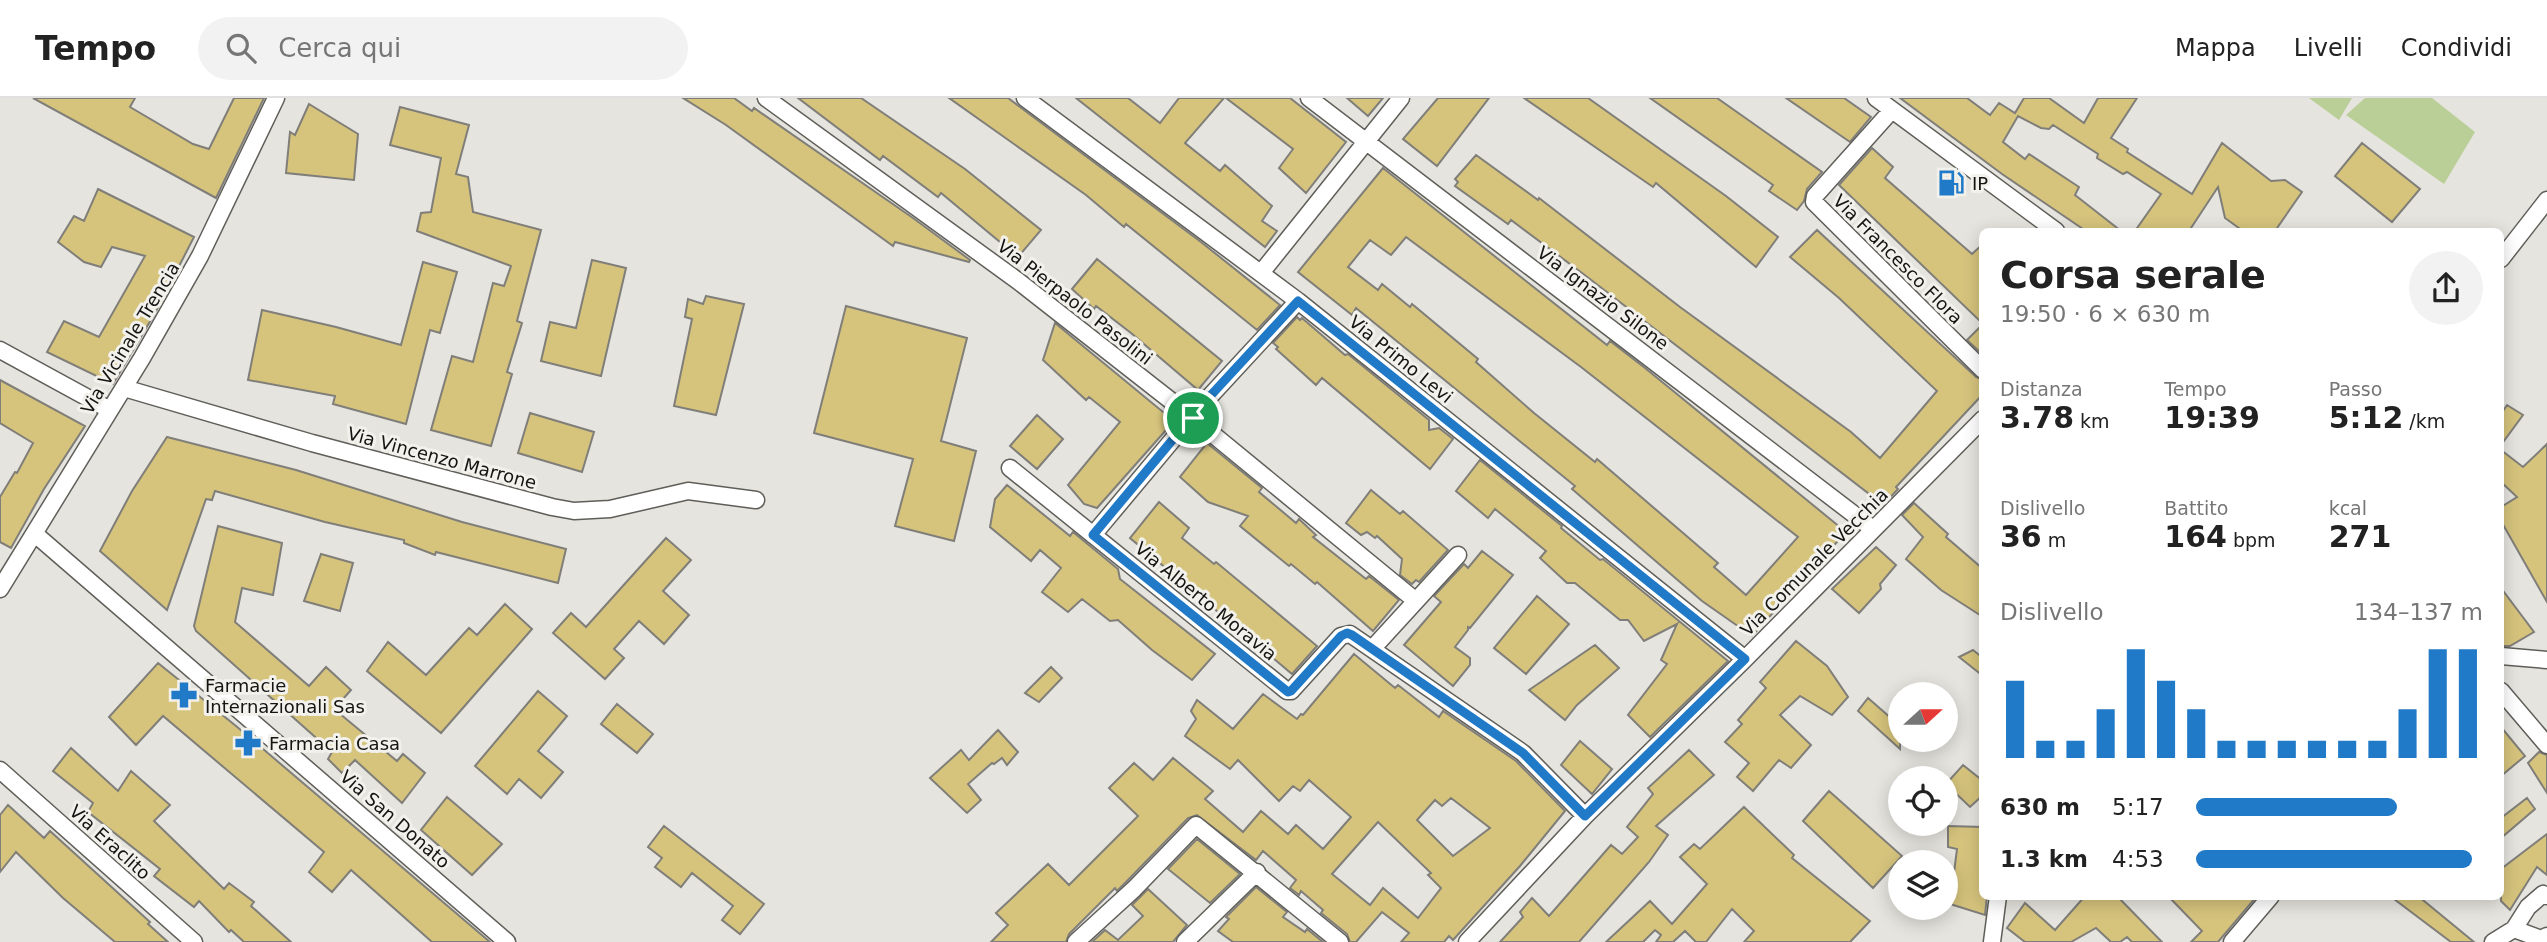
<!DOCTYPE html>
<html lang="it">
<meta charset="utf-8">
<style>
body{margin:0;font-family:"DejaVu Sans",sans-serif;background:#f2f2f2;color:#222;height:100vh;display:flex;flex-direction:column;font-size:26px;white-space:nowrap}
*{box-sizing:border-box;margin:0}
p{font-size:23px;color:#767676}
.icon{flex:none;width:38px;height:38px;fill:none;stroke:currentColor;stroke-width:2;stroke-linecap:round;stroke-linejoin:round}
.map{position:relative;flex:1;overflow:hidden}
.drawer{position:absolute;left:1979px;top:130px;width:525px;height:672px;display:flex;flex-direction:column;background:#fff;border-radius:10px;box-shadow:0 4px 18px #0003}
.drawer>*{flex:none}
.needle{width:46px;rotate:69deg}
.controls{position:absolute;left:1888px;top:584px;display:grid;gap:14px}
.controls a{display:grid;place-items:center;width:70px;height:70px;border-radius:50%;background:#fff;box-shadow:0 4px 18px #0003;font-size:35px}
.pin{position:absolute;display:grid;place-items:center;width:60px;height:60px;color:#fff;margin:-30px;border:4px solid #fff;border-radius:50%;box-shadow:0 2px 7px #0007}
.round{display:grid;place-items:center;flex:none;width:74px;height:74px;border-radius:37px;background:#f2f2f2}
.head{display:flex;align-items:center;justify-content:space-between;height:119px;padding:0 21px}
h1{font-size:38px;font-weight:800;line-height:52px}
.metrics{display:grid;grid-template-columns:repeat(3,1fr);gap:10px;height:119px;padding:7px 21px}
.metrics div{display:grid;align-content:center}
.metrics b{font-size:30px;font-weight:800}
.metrics small{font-size:19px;font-weight:400}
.metrics p{font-size:19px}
.chart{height:196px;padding:14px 21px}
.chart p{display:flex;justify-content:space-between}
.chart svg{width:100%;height:126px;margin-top:7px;stroke:#207ac7;stroke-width:6}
ul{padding:0 21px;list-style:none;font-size:23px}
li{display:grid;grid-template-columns:112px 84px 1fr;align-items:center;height:52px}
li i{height:18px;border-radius:9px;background:#207ac7}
header{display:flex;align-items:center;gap:42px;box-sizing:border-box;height:98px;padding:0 35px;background:#fff;border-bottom:2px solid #e0e0e0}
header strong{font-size:33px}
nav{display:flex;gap:38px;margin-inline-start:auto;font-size:24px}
.search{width:490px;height:63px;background:#f2f2f2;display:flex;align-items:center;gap:18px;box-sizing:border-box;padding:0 24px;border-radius:38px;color:#767676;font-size:26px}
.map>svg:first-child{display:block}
.green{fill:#bacf98}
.building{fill:#d6c47d;stroke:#807e79;stroke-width:2;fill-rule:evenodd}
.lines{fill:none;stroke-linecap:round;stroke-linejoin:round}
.street-casing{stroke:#5f5e59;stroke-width:19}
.street{stroke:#fff;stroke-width:16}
.route-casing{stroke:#fff;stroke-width:14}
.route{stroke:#207ac7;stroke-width:9}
.labels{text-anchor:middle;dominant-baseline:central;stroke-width:6;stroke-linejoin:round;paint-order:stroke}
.poi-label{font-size:18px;fill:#141412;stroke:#f3f1ec;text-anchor:start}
.street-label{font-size:18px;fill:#141412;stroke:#f3f1ec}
</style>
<header>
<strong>Tempo</strong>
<div class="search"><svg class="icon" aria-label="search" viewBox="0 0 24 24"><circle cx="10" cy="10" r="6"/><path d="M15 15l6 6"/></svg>Cerca qui</div>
<nav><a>Mappa</a><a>Livelli</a><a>Condividi</a></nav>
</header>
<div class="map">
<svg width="2547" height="844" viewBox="0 0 2547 844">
<rect width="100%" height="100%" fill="#e6e4de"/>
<path class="green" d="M2309,0H2352L2339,22Z
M2365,0H2432L2475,34L2444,86L2346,17Z"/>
<path class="building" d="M33,0H135L130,9L193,46L209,51L234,0H264L216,100Z
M683,0H734L752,13L754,10L913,120L970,162L969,164L895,144L893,148L726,27Z
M798,0H861L965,71L1041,132L1018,159L941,95L938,99L883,58L880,62Z
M949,0H1008L1201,144L1280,207L1257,232L1126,126L1124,129L1086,97Z
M1076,0H1128L1160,25L1179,0H1224L1185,45L1220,73L1225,67L1272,108L1262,123L1277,133L1265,149Z
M1226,0H1290L1346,44L1306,95L1279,70L1293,51Z
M1347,0H1383L1368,18Z
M1438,0H1489L1437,68L1403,41Z
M1524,0H1588L1726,98L1778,139L1756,169L1656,85L1653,89Z
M1650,0H1717L1822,74L1807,91L1804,103L1797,112L1769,93L1773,87Z
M1786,0H1844L1871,19L1850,44Z
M1900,0H1967L1990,17L1999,5L2015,15L2024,0H2049L2084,25L2098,0H2137L2111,40L2128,51L2127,54L2192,96L2222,45L2271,83L2285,82L2302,94L2275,133H2243L2225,120L2218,89L2189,133H2135L2161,96L2127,74L2123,76L2097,60L2098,56L2053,27L2049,31L2041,30L2018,18L2003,44L2025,61L2029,56L2079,89L2075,97L2121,133H2086L2002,76Z
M309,6L358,36L354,82L286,75L290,34L295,37Z
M400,9L469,27L456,76L468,79L473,114L541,132L517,223L522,225L507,274L512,276L491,348L431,332L452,258L473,264L493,185L504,188L511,168L417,133L421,115L431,114L441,60L390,47Z
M2362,45L2420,91L2392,124L2335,78Z
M1872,50L1893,69L1885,80L1972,156L1983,146V226L1839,87Z
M1476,57L1538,102L1539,100L1680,209L1851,334L1880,360L1937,293L1839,200L1790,159L1817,132L1976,279L1983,282V296L1896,389L1898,391L1887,403L1885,400L1881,405L1586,178L1511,122L1508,126L1455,88L1458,84L1455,81Z
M1383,70L1607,247L1610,243L1645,270L1846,434L1752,538L1702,503L1572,391L1575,388L1356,210L1352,217L1298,174ZM1406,139L1581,269L1798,439L1746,497L1714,469L1718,465L1597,361L1595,364L1534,315L1476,264L1478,261L1412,206L1410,209L1382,186L1378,192L1348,169L1370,142L1391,157Z
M98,91L194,139L155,215L113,286L47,254L64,223L99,239L145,158L112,149L101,169L84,164L58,144L74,118L84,123Z
M1097,161L1222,263L1198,292L1131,235L1096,208L1094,211L1072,191Z
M592,162L626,170L601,278L541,263L550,224L576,230Z
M423,164L457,174L440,235L430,232L406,326L333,306L335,298L248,282L262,212L336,229L401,247Z
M706,198L744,206L716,317L674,308L692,221L685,219L688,201L703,206Z
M846,208L967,240L941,343L976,353L954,443L895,428L913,361L814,335Z
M1297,219L1300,222L1302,220L1345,257L1348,256L1429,322V332L1439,330L1453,341L1430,371L1322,280L1316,287L1276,251L1278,249L1273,245Z
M1055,225L1174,323L1097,410L1084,406L1068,387L1120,324L1089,299L1086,302L1043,262Z
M1983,226V257L1967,242Z
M0,282L85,328L44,391L11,450L0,444V399L15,374L17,375L33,345L0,325Z
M2507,307L2523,317L2501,347V316Z
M530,315L594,334L582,374L518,355Z
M1037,317L1063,341L1037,371L1010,348Z
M167,339L296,372L462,424L566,451L558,485L436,454L435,457L404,445V442L325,424L215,393L212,402L206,401L167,512L100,453L132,393Z
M1207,345L1262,390L1259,394L1296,425L1299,421L1316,437L1313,439L1366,481L1369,478L1399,502L1373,533L1317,484L1315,486L1291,466L1289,468L1240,428L1248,418L1208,404L1180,379Z
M2547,346V504L2501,423V409L2517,399L2501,384V352L2523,369Z
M1480,362L1562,428L1561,430L1600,462L1603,461L1728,563L1650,639L1628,617L1667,566L1661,562L1677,526L1644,543L1628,522H1620L1575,485H1567L1540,460L1546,453L1495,411L1488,420L1456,393Z
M1007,387L1070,438L1073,434L1118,471L1120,481L1215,556L1192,582L1152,552L1118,522L1110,523L1082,501L1068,514L1042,494L1061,470L1040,452L1031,463L990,429L995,401Z
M1371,392L1400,416L1403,413L1448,452L1419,484L1416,482L1412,486L1400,477L1402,461L1377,438L1375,440L1367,434L1361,437L1346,425Z
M1159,404L1189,430L1182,440L1214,466L1216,464L1317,548L1292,576L1130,440Z
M1914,405L1948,436L1946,439L1983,471V519L1941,492L1906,461L1923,439L1902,417Z
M218,428L282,445L273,497L242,490L235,524L309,588L326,569L351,592L334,611L397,663L403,656L425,675L402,705L355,662L342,675L328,661L332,654L196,533L194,528Z
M666,440L691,462L663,493L689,517L664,546L639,523L614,551L624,560L605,581L553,535L571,515L586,529Z
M1876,449L1896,467L1880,486L1881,491L1859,515L1832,491Z
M1482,453L1513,477L1470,530L1468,529V532L1455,549L1470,560V567L1453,588L1404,547L1441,504L1434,498L1464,466L1468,470Z
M321,456L353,465L340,513L304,503Z
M2501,490L2534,534L2510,548H2501Z
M1537,498L1569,526L1526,576L1494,550Z
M505,506L532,531L441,635L367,573L388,544L426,577L469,530L477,537Z
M1796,543L1827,568L1848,599L1832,617L1800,598L1780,617L1811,647L1791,670L1779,662L1753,693L1737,679L1749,665L1725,644L1742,626L1738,622L1766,590L1760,584Z
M1595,547L1619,570L1577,607L1565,622L1529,592Z
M1973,552L1983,560V578L1959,559Z
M1354,556L1395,590L1398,587L1439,619L1443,613L1516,663L1565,713L1520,768L1453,842L1449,838L1444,844H1401L1409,835L1382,814L1356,844H1350L1347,836L1321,815L1323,812L1301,793L1299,797L1290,790L1296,782L1263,753L1256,762L1197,717L1188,720L1127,783L1117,793L1115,790L1069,836L1066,844H991L1008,827L996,815L1048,766L1069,787L1138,718L1109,690L1134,665L1153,682L1173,660L1213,693L1205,701L1243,734L1261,713L1288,736L1296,727L1323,751L1351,719L1309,682L1300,693L1293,688L1279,703L1238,662L1230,671L1185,638L1196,621L1191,613L1197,602L1233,631L1263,596L1297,621L1301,616L1303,617ZM1451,700L1490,730L1453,758L1417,722L1435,702L1442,708ZM1378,724L1431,775L1428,777L1441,790L1418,820L1383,790L1370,807L1332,776Z
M158,565L236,628L490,844H432L351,772L332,794L309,774L324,754L163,618L136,647L109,619Z
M1051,569L1062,580L1039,604L1025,595Z
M538,593L567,618L538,653L563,674L541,700L519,681L507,696L475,668Z
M1868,600L1900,628V651L1858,613Z
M617,606L653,636L637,655L601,626Z
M2501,629L2525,658L2501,678Z
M998,632L1018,654L1007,667L1002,660L994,666L992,665L968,686L981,702L967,715L930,680L961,652L969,662Z
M1580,643L1612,671L1592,696L1561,667Z
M71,650L118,693L131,673L170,707L154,723L224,791L229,785L254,804L251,808L291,844H244L231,832L229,834L199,803L194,809L154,778L160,771L88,714L93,705L53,673Z
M1689,652L1714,677L1656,728L1668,737L1649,764L1579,844H1500L1523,819L1520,814L1532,800L1549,818L1611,747L1622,756L1638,739L1627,729L1653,696L1648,690Z
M2539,654L2547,657V695L2528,665Z
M1963,667L1983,683V697L1970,709L1946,686Z
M1829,693L1902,758L1873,790L1803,723Z
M447,699L502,746L472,777L421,732Z
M2527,700L2535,711L2501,740V720Z
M8,707L44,740L50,733L150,824L148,826L168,844H115L63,800L16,754L0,774V717Z
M1744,709L1794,757L1792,760L1870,823L1850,844H1744L1754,833L1732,811L1706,844H1696L1685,833L1673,844H1656L1661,837L1655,832L1643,844H1606L1650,803L1672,826L1707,786L1680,759L1694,746L1700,751Z
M664,728L764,806L740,836L722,822L733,808L692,775L681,789L655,769L662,760L648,749Z
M1948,728L1983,729V798H1987L1985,817L1950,806L1957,751L1948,749Z
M2547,736V777L2537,769L2510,812L2501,803V771Z
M1197,741L1240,776L1210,805L1168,771Z
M1256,789L1287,814L1283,819L1305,834L1307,831L1323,844H1233L1218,833L1229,821L1226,819Z
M1148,791L1187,827L1173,844H1092L1105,832L1118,842L1143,818L1132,807Z
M2085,798H2117L2162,844H2132L2127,839L2120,844H2111L2096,830L2071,844H2025L2007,830L2025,805L2055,832Z
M2168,798H2257L2218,844H2191L2202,833Z
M2390,798H2418L2474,844H2451Z"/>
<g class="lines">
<g class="street-casing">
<path id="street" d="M766,0L1018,183L1193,320L1416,503
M1025,0L1298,203L1745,561
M1309,0L1873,431
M1876,0L2056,133
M1892,12L1815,98L1814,104L1983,272
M2501,161L2547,102
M1261,175L1401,0
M0,252L110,312
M124,290L312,345L552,409L574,413L610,411L688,393L756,402
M1010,370L1287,593H1291L1341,538L1350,536L1523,655L1585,718
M35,436L507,844
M1093,437L1200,309L1298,203
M0,491L142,260L200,158L276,0
M1372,551L1458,457
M2501,558L2547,562
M2501,593L2547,647
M0,672L194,844
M2514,831L2541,841L2547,838
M1076,844L1134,791L1196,727L1340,844
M1185,844L1257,774
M1467,844L1585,718L1745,561L1983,321
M1992,844L1998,798
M2232,844L2271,798
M2493,844L2514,831L2528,809L2543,796L2547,798"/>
</g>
<use href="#street" class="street"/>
</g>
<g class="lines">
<g class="route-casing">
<path id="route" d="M1298,203L1745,561L1585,718L1523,655L1352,537L1347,535L1341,538L1291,593L1288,594L1093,437L1200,309Z"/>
</g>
<use href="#route" class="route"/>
</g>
<defs>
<g id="fuel-bare" transform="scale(2.1)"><path d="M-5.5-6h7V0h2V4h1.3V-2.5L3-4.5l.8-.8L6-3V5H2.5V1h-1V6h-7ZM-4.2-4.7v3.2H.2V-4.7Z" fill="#207ac7" stroke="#f3f1ec" stroke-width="2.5" paint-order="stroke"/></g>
<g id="pharmacy-bare" transform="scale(2.1)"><path d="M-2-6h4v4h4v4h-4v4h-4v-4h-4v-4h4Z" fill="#207ac7" stroke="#f3f1ec" stroke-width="2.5" paint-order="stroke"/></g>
</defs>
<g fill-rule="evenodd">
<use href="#fuel-bare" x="1951" y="85"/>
<use href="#pharmacy-bare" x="184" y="597"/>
<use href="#pharmacy-bare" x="248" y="645"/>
</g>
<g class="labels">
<g class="poi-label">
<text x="1972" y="85">IP</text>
<text x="205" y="587">Farmacie<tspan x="205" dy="21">Internazionali Sas</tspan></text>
<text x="269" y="645">Farmacia Casa</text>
</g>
<g class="street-label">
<text transform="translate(1898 161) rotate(45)">Via Francesco Flora</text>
<text transform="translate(1603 200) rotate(37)">Via Ignazio Silone</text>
<text transform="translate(1075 204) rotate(38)">Via Pierpaolo Pasolini</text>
<text transform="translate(130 240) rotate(-59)">Via Vicinale Trencia</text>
<text transform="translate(1401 261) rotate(39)">Via Primo Levi</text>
<text transform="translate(442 360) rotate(15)">Via Vincenzo Marrone</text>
<text transform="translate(1814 464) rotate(-45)">Via Comunale Vecchia</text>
<text transform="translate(1206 503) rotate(39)">Via Alberto Moravia</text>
<text transform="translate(395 721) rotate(41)">Via San Donato</text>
<text transform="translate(110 744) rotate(42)">Via Eraclito</text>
</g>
</g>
</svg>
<div class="controls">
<a><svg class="needle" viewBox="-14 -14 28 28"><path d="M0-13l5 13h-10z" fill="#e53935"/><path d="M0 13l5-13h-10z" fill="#767676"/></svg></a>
<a><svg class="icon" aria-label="locate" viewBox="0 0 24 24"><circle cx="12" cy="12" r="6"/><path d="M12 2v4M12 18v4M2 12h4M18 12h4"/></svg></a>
<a><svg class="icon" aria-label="layers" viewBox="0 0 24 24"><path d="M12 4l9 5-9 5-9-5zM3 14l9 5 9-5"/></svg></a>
</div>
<div class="pin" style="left:1193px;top:320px;background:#1e9e55"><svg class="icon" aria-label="arrive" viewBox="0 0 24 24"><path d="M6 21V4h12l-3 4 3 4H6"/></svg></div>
<section class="drawer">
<div class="head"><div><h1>Corsa serale</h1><p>19:50 · 6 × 630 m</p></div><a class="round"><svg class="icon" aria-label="share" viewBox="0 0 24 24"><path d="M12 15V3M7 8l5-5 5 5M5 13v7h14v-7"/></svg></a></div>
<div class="metrics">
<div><p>Distanza</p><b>3.78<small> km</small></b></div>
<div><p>Tempo</p><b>19:39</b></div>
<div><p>Passo</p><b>5:12<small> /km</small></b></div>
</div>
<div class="metrics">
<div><p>Dislivello</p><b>36<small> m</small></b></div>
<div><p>Battito</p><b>164<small> bpm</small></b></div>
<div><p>kcal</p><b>271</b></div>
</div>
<div class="chart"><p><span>Dislivello</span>134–137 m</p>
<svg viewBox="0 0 160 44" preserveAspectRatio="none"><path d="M5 44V17M15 44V38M25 44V38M35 44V27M45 44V6M55 44V17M65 44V27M75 44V38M85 44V38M95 44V38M105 44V38M115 44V38M125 44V38M135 44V27M145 44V6M155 44V6"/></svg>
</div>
<ul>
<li><b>630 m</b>5:17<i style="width:70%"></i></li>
<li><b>1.3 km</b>4:53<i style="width:96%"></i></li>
</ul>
</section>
</div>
